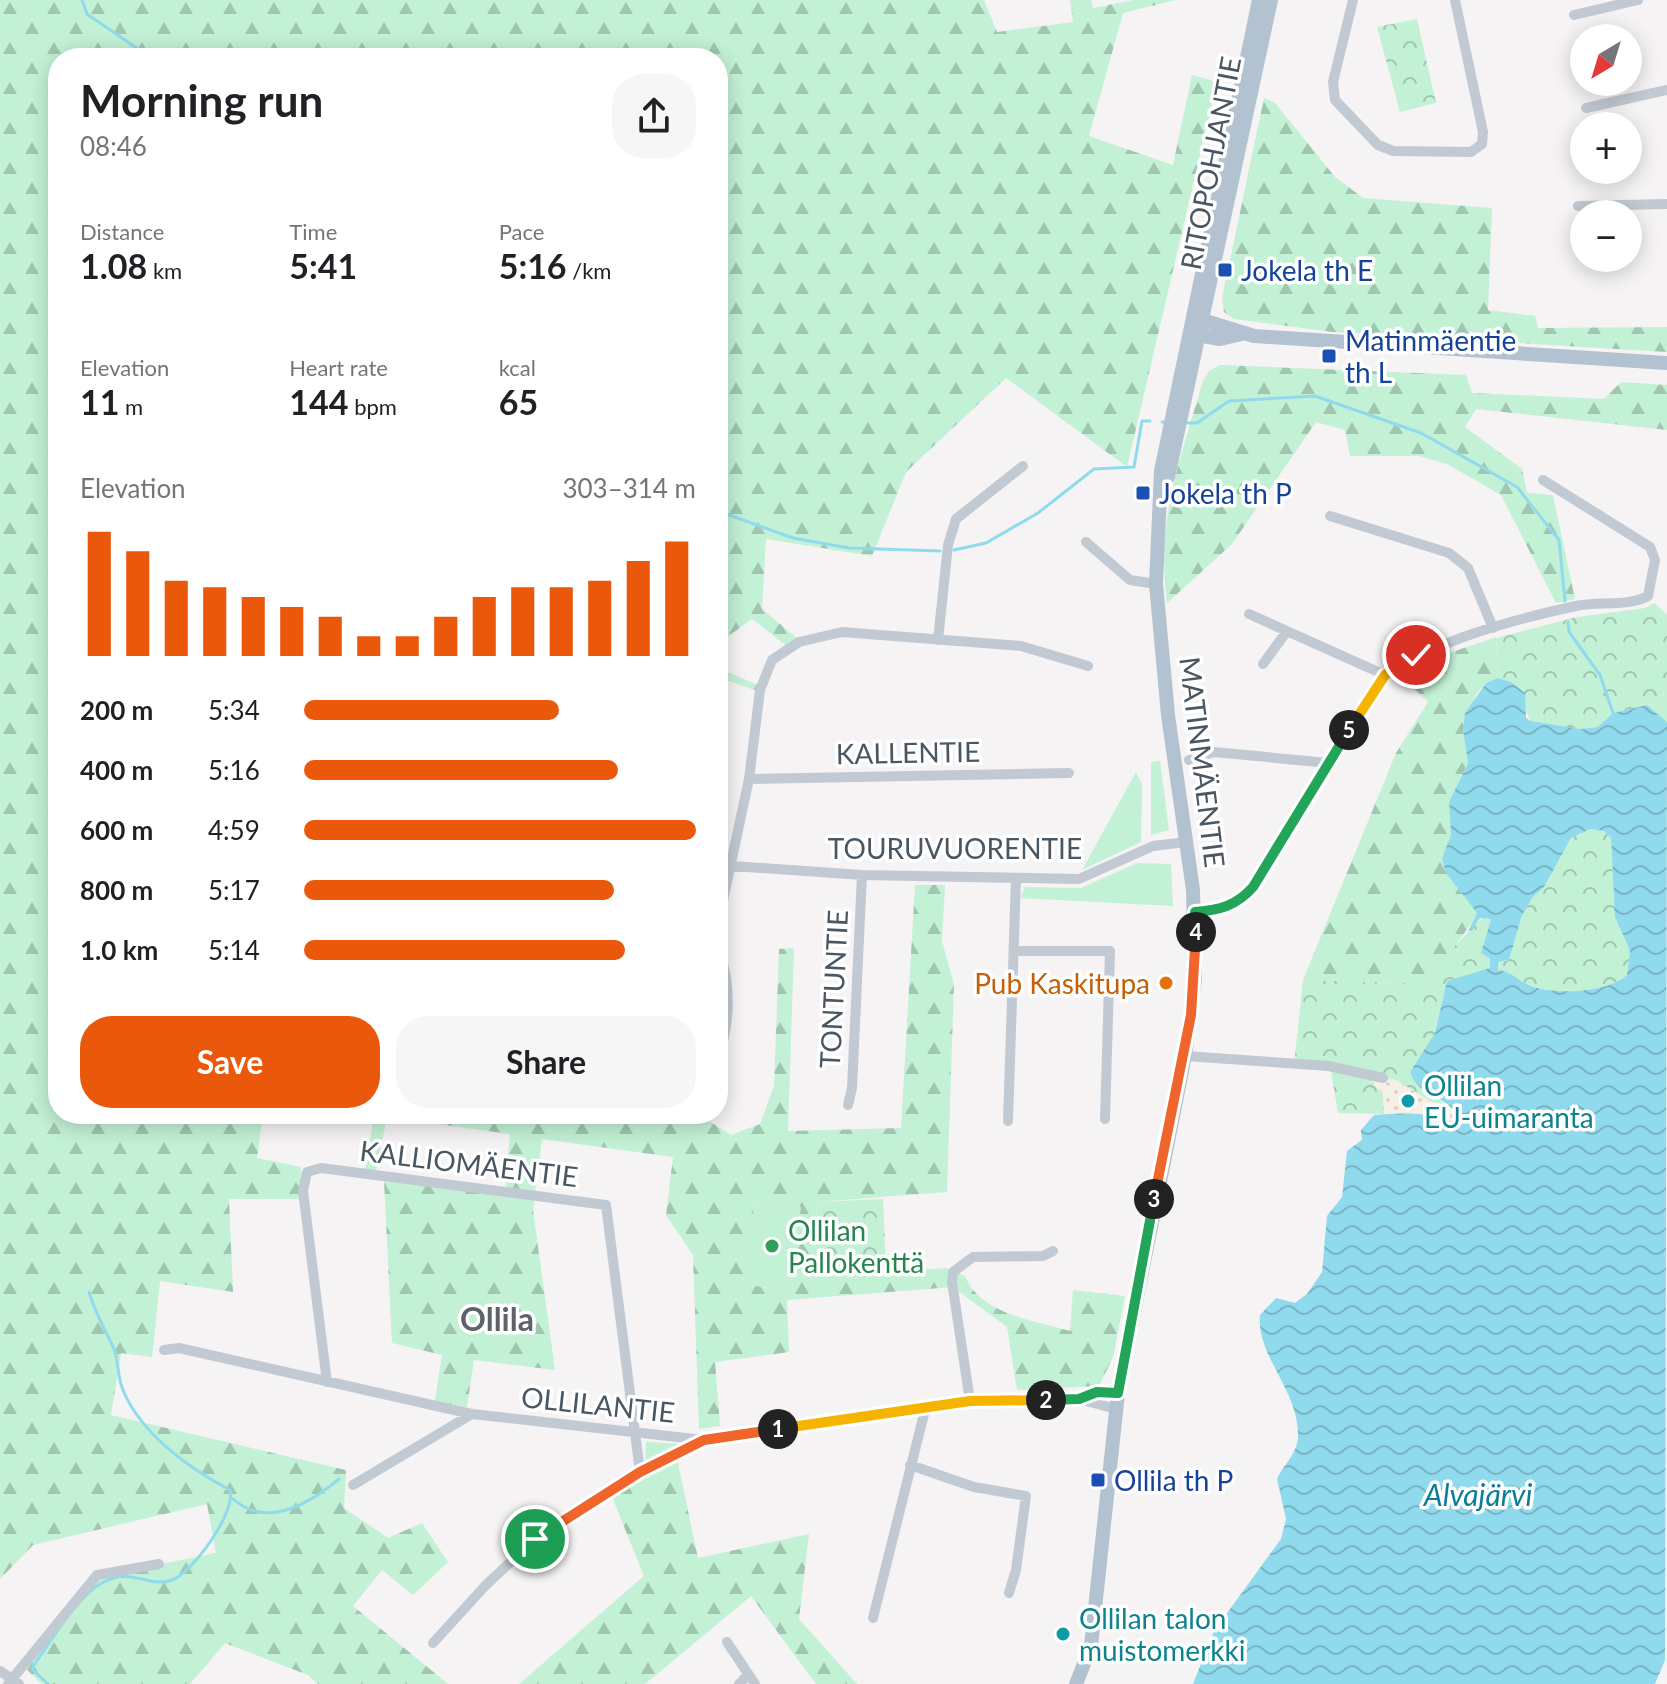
<!DOCTYPE html>
<meta charset="utf-8">
<style>
body{margin:0;font-family:Lato,sans-serif;background:#f6f6f6;color:#202124;height:100vh;display:flex;flex-direction:column;font-size:30px;white-space:nowrap}
*{box-sizing:border-box;margin:0}
p{font-size:26px;color:#757577}
.icon{flex:none;width:44px;height:44px;fill:none;stroke:currentColor;stroke-width:2;stroke-linecap:round;stroke-linejoin:round}
.map{position:relative;flex:1;overflow:hidden}
.sheet{position:absolute;left:48px;top:48px;width:680px;height:1076px;display:flex;flex-direction:column;background:#fff;border-radius:32px;box-shadow:0 4px 20px #0003}
.sheet>*{flex:none}
.needle{width:52px;rotate:218deg}
.fabs{position:absolute;left:1570px;top:24px;display:grid;gap:16px}
.fabs a{display:grid;place-items:center;width:72px;height:72px;border-radius:50%;background:#fff;box-shadow:0 4px 20px #0003;font-size:40px}
.pin{position:absolute;display:grid;place-items:center;width:68px;height:68px;color:#fff;margin:-34px;border:4px solid #fff;border-radius:50%;box-shadow:0 2px 8px #0007}
.km{position:absolute;width:40px;height:40px;margin:-20px;border-radius:50%;background:#222;color:#fff;font-size:22px;line-height:40px;text-align:center}
.round{display:grid;place-items:center;flex:none;width:84px;height:84px;border-radius:32px;background:#f6f6f6}
.summary{display:flex;align-items:center;justify-content:space-between;height:136px;padding:0 32px}
h1{font-size:44px;font-weight:700;line-height:60px}
.figures{display:grid;grid-template-columns:repeat(3,1fr);gap:12px;height:136px;padding:8px 32px}
.figures div{display:grid;align-content:center}
.figures b{font-size:34px;font-weight:700}
.figures small{font-size:22px;font-weight:400}
.figures p{font-size:22px}
.chart{height:224px;padding:16px 32px}
.chart p{display:flex;justify-content:space-between}
.chart svg{width:100%;height:144px;margin-top:8px;stroke:#ea580c;stroke-width:6}
.action{display:flex;gap:16px;margin-top:auto;padding:16px 32px}
.action a{flex:1;height:92px;border-radius:32px;background:#ea580c;color:#fff;font-size:32px;font-weight:700;line-height:92px;text-align:center}
.action a+a{background:#f6f6f6;color:#202124}
ul{padding:0 32px;list-style:none;font-size:26px}
li{display:grid;grid-template-columns:128px 96px 1fr;align-items:center;height:60px}
li i{height:20px;border-radius:10px;background:#ea580c}
.map>svg:first-child{display:block}
.grass{fill:#c3f1d5}
.forest{fill:url(#forest-firs);fill-rule:evenodd}
.sand{fill:url(#sand-dots)}
.park{fill:url(#park-crowns)}
.water{fill:url(#water-waves);fill-rule:evenodd}
.lines{fill:none;stroke-linecap:round;stroke-linejoin:round}
.stream{stroke:#90daee;stroke-width:3}
.minor{stroke:#c1cad2;stroke-width:10}
.major{stroke:#b3c2d1;stroke-width:14}
.split-1-casing{stroke:#fff;stroke-width:16}
.split-2-casing{stroke:#fff;stroke-width:16}
.split-3-casing{stroke:#fff;stroke-width:16}
.split-4-casing{stroke:#fff;stroke-width:16}
.split-5-casing{stroke:#fff;stroke-width:16}
.split-6-casing{stroke:#fff;stroke-width:16}
.split-1{stroke:#f0652b;stroke-width:10}
.split-2{stroke:#f5b400;stroke-width:10}
.split-3{stroke:#22a559;stroke-width:10}
.split-4{stroke:#f0652b;stroke-width:10}
.split-5{stroke:#22a559;stroke-width:10}
.split-6{stroke:#f5b400;stroke-width:10}
.transit-dot{fill:#1a4fb4;stroke:#fff;stroke-width:3}
.food-dot{fill:#e8710a;stroke:#fff;stroke-width:3}
.culture-dot{fill:#0f9aa8;stroke:#fff;stroke-width:3}
.leisure-dot{fill:#2e9e5b;stroke:#fff;stroke-width:3}
.labels{text-anchor:middle;dominant-baseline:central;stroke-width:7;stroke-linejoin:round;paint-order:stroke}
.street-label{font-size:28px;fill:#4a5661;stroke:#fff}
.transit-label{font-size:28px;fill:#164399;stroke:#fff;text-anchor:start}
.food-label{font-size:28px;fill:#c56008;stroke:#fff;text-anchor:end}
.culture-label{font-size:28px;fill:#0d838f;stroke:#fff;text-anchor:start}
.leisure-label{font-size:28px;fill:#27864d;stroke:#fff;text-anchor:start}
.water-label{font-size:30px;font-style:italic;fill:#0c7c9b;stroke:#fff}
.quarter-label{font-size:32px;font-weight:bold;fill:#5f6368;stroke:#fff}
</style>
<div class="map">
<svg width="1667" height="1684" viewBox="0 0 1667 1684">
<defs>
<pattern id="forest-firs" width="22" height="20" patternUnits="userSpaceOnUse" patternTransform="scale(2)"><rect width="22" height="20" fill="#c3f1d5"/><path d="M5 1l3.5 6h-7zM16 11l3.5 6h-7z" fill="#a0c6b0"/></pattern>
<pattern id="sand-dots" width="8" height="8" patternUnits="userSpaceOnUse" patternTransform="scale(2)"><rect width="8" height="8" fill="#f5f0e5"/><path d="M2 2h.1M6 6h.1" fill="none" stroke="#d4d0c7" stroke-width="1.8" stroke-linecap="round"/></pattern>
<pattern id="park-crowns" width="20" height="18" patternUnits="userSpaceOnUse" patternTransform="scale(2)"><rect width="20" height="18" fill="#c3f1d5"/><path d="M2 6a3 3 0 1 1 6 0M12 15a3 3 0 1 1 6 0" fill="none" stroke="#a0c6b0"/></pattern>
<pattern id="water-waves" width="16" height="10" patternUnits="userSpaceOnUse" patternTransform="scale(2)"><rect width="16" height="10" fill="#90daee"/><path d="M0 5q4-4 8 0t8 0" fill="none" stroke="#78b4c4"/></pattern>
</defs>
<rect width="100%" height="100%" fill="#f5f3f3"/>
<path class="grass" d="M1667,691V722L1647,705Z
M1160,761L1169,830L1151,835V762Z
M1136,772L1142,784L1141,842L1082,870Z
M1137,863L1171,864L1173,906L1020,898L1025,887L1081,888Z
M755,1200L801,1207L789,1291L743,1284Z
M646,1442L685,1444L645,1465Z"/>
<path class="forest" d="M0,0H984L997,32L1073,22L1070,0H1091L1093,8L1133,0H1176L1123,13L1089,136L1173,165L1192,75L1217,82L1127,467L1006,378L906,472L872,556L766,539L762,609L798,639L788,647L752,619L719,643L718,651V58H58V1114H263L257,1158L301,1167L300,1199H229L233,1292L160,1281L152,1357L121,1353L111,1415L346,1470L344,1508L388,1538L422,1523L448,1562L413,1595L382,1570L353,1606L448,1684H318L308,1675L225,1643L190,1684H42L25,1668L97,1577L216,1553L207,1504L33,1545L0,1579Z
M1264,98L1275,103L1335,177L1363,198L1492,208L1488,310L1535,316L1538,328L1667,327V352L1333,332L1234,319L1224,312L1222,298Z
M1220,365L1466,375L1472,393L1604,399L1621,382L1667,385V430L1476,409L1465,427L1522,469L1527,493L1553,495L1575,599L1556,603L1501,495L1447,464L1419,456H1350L1345,430L1316,422L1232,544L1167,603C1156,519 1180,460 1203,381L1209,371Z
M1496,637L1498,678L1486,683L1476,694L1463,730L1468,763L1449,802L1451,836L1442,858L1448,875L1477,913C1463,939 1443,957 1432,984L1303,980L1396,753L1428,702L1401,676L1420,663Z
M718,668L758,685L757,691L718,677Z
M915,885H945L942,941L954,984L947,1192L816,1202L820,1277L946,1268L965,1276C981,1315 1034,1320 1070,1331L1073,1290L1125,1296L1113,1357L1099,1386L1017,1390L1007,1327L953,1287L787,1300L789,1352L715,1362L720,1426L699,1429L693,1255L666,1215L673,1157L542,1139L533,1210L555,1370L474,1360L467,1407L435,1401L442,1355L392,1343L384,1181L505,1196L510,1134L387,1117L376,1172L365,1171L374,1116L357,1114H698L731,1135L760,1124L774,1086L779,949L794,948L788,1131L901,1128ZM755,1200L801,1207L789,1291L743,1284Z
M676,1454L698,1558L809,1534L799,1619L857,1684H816L751,1596L645,1684H519L644,1576L610,1492Z"/>
<path class="sand" d="M1394,1079C1409,1088 1456,1108 1459,1120L1456,1123L1438,1115L1384,1114L1383,1094L1369,1080L1380,1083Z"/>
<path class="park" d="M1417,19L1436,103L1400,112L1377,27Z
M1655,603L1667,615V691L1647,705L1613,713L1599,727L1581,729L1531,721L1511,682L1498,678L1496,638L1577,617L1645,608Z
M1590,829L1605,831L1611,838L1614,894L1621,932L1630,951L1627,975C1608,993 1555,995 1531,986C1518,981 1513,972 1498,970V962L1509,960L1522,915L1533,897L1544,887L1571,838Z
M1484,916L1491,919L1481,953L1490,959V969L1447,982L1435,1033L1410,1072L1431,1095L1447,1105L1432,1102L1394,1079L1370,1081L1383,1094L1384,1114L1338,1113L1331,1071L1294,1066L1303,980L1432,984L1443,958Z
M883,1199L886,1272L820,1278L816,1202Z"/>
<path class="water" d="M1498,678L1511,682L1525,693L1526,718L1531,721L1581,729L1598,727L1613,713L1647,705L1667,722L1665,1660L1655,1684H1193L1214,1631L1281,1539L1286,1519L1277,1479C1284,1464 1299,1452 1298,1434C1298,1390 1256,1355 1260,1315L1276,1298L1295,1303L1307,1294L1322,1272L1327,1216L1342,1197L1347,1151L1362,1140L1361,1130L1374,1115C1401,1113 1427,1111 1452,1122L1459,1120C1452,1096 1417,1097 1410,1072L1435,1033L1447,981L1490,968V959L1481,953L1491,919L1480,918L1472,930L1468,931L1477,913L1446,873L1442,858L1451,835L1449,802L1468,763L1463,730L1465,713L1486,683ZM1590,829L1604,831L1611,838L1615,917L1630,951L1627,975C1608,993 1555,995 1531,986C1518,981 1513,972 1498,970V962L1509,960L1522,915L1533,897L1544,887L1571,838Z"/>
<g class="lines">
<path class="stream" d="M82,0L87,14L151,58
M1162,422H1164
M1187,423H1197L1229,401L1315,396L1421,433L1517,487L1559,540L1565,601
M718,511L793,538L849,548L940,551
M954,550L986,543L1038,513L1094,469L1134,467L1142,421H1150
M1568,622L1569,632L1600,675L1613,713
M233,1499C268,1530 311,1502 339,1479
M48,1684L33,1670V1666C52,1641 73,1601 100,1584C132,1565 146,1589 172,1580C192,1573 236,1513 230,1490C190,1469 141,1434 123,1390C117,1377 119,1361 114,1349C105,1329 95,1313 89,1292"/>
<path class="minor" d="M1353,0L1333,82L1335,100L1378,145L1393,151L1471,152L1482,144L1483,132L1455,0
M1574,15L1638,0
M1586,108L1667,90
M1578,206L1667,204
M1330,516L1449,553L1468,568L1493,628
M1086,542L1130,580L1156,584
M1249,614L1385,675
M938,640L948,545L956,519L1023,466
M1263,664L1287,631
M1189,760L1214,752L1328,763
M749,779L1069,773
M718,865L862,875L1079,879L1153,846L1186,842
M1195,912C1220,910 1236,906 1253,887L1385,675C1441,639 1511,620 1576,606C1598,601 1628,607 1648,596L1655,560L1650,547L1543,480
M718,924L749,779L760,690L772,660L799,642L842,632L1021,646L1088,666
M718,949C731,979 731,1024 718,1055
M1016,951H1110L1105,1119
M1185,1056L1329,1066L1383,1078
M848,1105L852,1088L862,875
M1008,1121L1016,878
M164,1350L179,1348L472,1414L704,1440L970,1401L1079,1399L1097,1392L1118,1393
M327,1382L303,1191L307,1172L321,1168L606,1205L640,1472
M1079,1399L1116,1409
M970,1401L952,1282L953,1272L973,1257L1043,1256L1053,1251
M910,1465L974,1487L1026,1496L1016,1570L1009,1593
M353,1485L472,1414
M873,1618L925,1410
M727,1642L755,1684
M433,1643L485,1586L535,1539L640,1472L702,1440
M0,1671L19,1684
M8,1684L97,1575L159,1564
M739,1684L748,1675"/>
<path class="major" d="M1196,318L1254,336L1667,363
M1192,334L1220,339L1242,334
M1168,477L1271,0
M1076,1684L1091,1646L1118,1393L1185,1056L1195,979L1193,890L1168,715L1156,584L1161,471L1259,0"/>
</g>
<g class="lines">
<g class="split-1-casing">
<path id="split-1" d="M535,1539L640,1472L704,1440L778,1429"/>
</g>
<g class="split-2-casing">
<path id="split-2" d="M778,1429L970,1401L1046,1400"/>
</g>
<g class="split-3-casing">
<path id="split-3" d="M1046,1400L1079,1399L1097,1392L1118,1393L1154,1199"/>
</g>
<g class="split-4-casing">
<path id="split-4" d="M1154,1199L1191,1015L1196,932"/>
</g>
<g class="split-5-casing">
<path id="split-5" d="M1196,932L1195,912C1220,910 1236,906 1253,887L1349,730"/>
</g>
<g class="split-6-casing">
<path id="split-6" d="M1349,730L1385,675L1416,655"/>
</g>
<use href="#split-1" class="split-1"/>
<use href="#split-2" class="split-2"/>
<use href="#split-3" class="split-3"/>
<use href="#split-4" class="split-4"/>
<use href="#split-5" class="split-5"/>
<use href="#split-6" class="split-6"/>
</g>
<g class="transit-dot">
<rect x="1217" y="262" width="16" height="16" rx="4"/>
<rect x="1321" y="348" width="16" height="16" rx="4"/>
<rect x="1135" y="485" width="16" height="16" rx="4"/>
<rect x="1090" y="1472" width="16" height="16" rx="4"/>
</g>
<circle class="food-dot" cx="1166" cy="983" r="8"/>
<g class="culture-dot">
<circle cx="1408" cy="1101" r="8"/>
<circle cx="1063" cy="1634" r="8"/>
</g>
<circle class="leisure-dot" cx="772" cy="1246" r="8"/>
<g class="labels">
<g class="street-label">
<text transform="translate(1210 163) rotate(-79)">RITOPOHJANTIE</text>
<text transform="translate(908 752) rotate(-1)">KALLENTIE</text>
<text transform="translate(1203 762) rotate(83)">MATINMÄENTIE</text>
<text x="955" y="848">TOURUVUORENTIE</text>
<text transform="translate(833 989) rotate(-87)">TONTUNTIE</text>
<text transform="translate(469 1163) rotate(7)">KALLIOMÄENTIE</text>
<text transform="translate(598 1404) rotate(6)">OLLILANTIE</text>
</g>
<g class="transit-label">
<text x="1241" y="270">Jokela th E</text>
<text x="1345" y="340">Matinmäentie<tspan x="1345" dy="32">th L</tspan></text>
<text x="1159" y="493">Jokela th P</text>
<text x="1114" y="1480">Ollila th P</text>
</g>
<g class="food-label">
<text x="1150" y="983">Pub Kaskitupa</text>
</g>
<g class="culture-label">
<text x="1424" y="1085">Ollilan<tspan x="1424" dy="32">EU-uimaranta</tspan></text>
<text x="1079" y="1618">Ollilan talon<tspan x="1079" dy="32">muistomerkki</tspan></text>
</g>
<g class="leisure-label">
<text x="788" y="1230">Ollilan<tspan x="788" dy="32">Pallokenttä</tspan></text>
</g>
<g class="water-label">
<text x="1478" y="1494">Alvajärvi</text>
</g>
<g class="quarter-label">
<text x="497" y="1318">Ollila</text>
</g>
</g>
</svg>
<div class="fabs">
<a><svg class="needle" viewBox="-14 -14 28 28"><path d="M0-13l5 13h-10z" fill="#e53935"/><path d="M0 13l5-13h-10z" fill="#757577"/></svg></a>
<a>+</a>
<a>−</a>
</div>
<div class="pin" style="left:535px;top:1539px;background:#1e9e55"><svg class="icon" aria-label="arrive" viewBox="0 0 24 24"><path d="M6 21V4h12l-3 4 3 4H6"/></svg></div>
<div class="pin" style="left:1416px;top:655px;background:#d93025"><svg class="icon" aria-label="check" viewBox="0 0 24 24"><path d="M5 12l5 5 9-10"/></svg></div>
<b class="km" style="left:778px;top:1429px">1</b>
<b class="km" style="left:1046px;top:1400px">2</b>
<b class="km" style="left:1154px;top:1199px">3</b>
<b class="km" style="left:1196px;top:932px">4</b>
<b class="km" style="left:1349px;top:730px">5</b>
<section class="sheet">
<div class="summary"><div><h1>Morning run</h1><p>08:46</p></div><a class="round"><svg class="icon" aria-label="share" viewBox="0 0 24 24"><path d="M12 15V3M7 8l5-5 5 5M5 13v7h14v-7"/></svg></a></div>
<div class="figures">
<div><p>Distance</p><b>1.08<small> km</small></b></div>
<div><p>Time</p><b>5:41</b></div>
<div><p>Pace</p><b>5:16<small> /km</small></b></div>
</div>
<div class="figures">
<div><p>Elevation</p><b>11<small> m</small></b></div>
<div><p>Heart rate</p><b>144<small> bpm</small></b></div>
<div><p>kcal</p><b>65</b></div>
</div>
<div class="chart"><p><span>Elevation</span>303–314 m</p>
<svg viewBox="0 0 160 44" preserveAspectRatio="none"><path d="M5 44V6M15 44V12M25 44V21M35 44V23M45 44V26M55 44V29M65 44V32M75 44V38M85 44V38M95 44V32M105 44V26M115 44V23M125 44V23M135 44V21M145 44V15M155 44V9"/></svg>
</div>
<ul>
<li><b>200 m</b>5:34<i style="width:65%"></i></li>
<li><b>400 m</b>5:16<i style="width:80%"></i></li>
<li><b>600 m</b>4:59<i style="width:100%"></i></li>
<li><b>800 m</b>5:17<i style="width:79%"></i></li>
<li><b>1.0 km</b>5:14<i style="width:82%"></i></li>
</ul>
<div class="action"><a>Save</a><a>Share</a></div>
</section>
</div>
